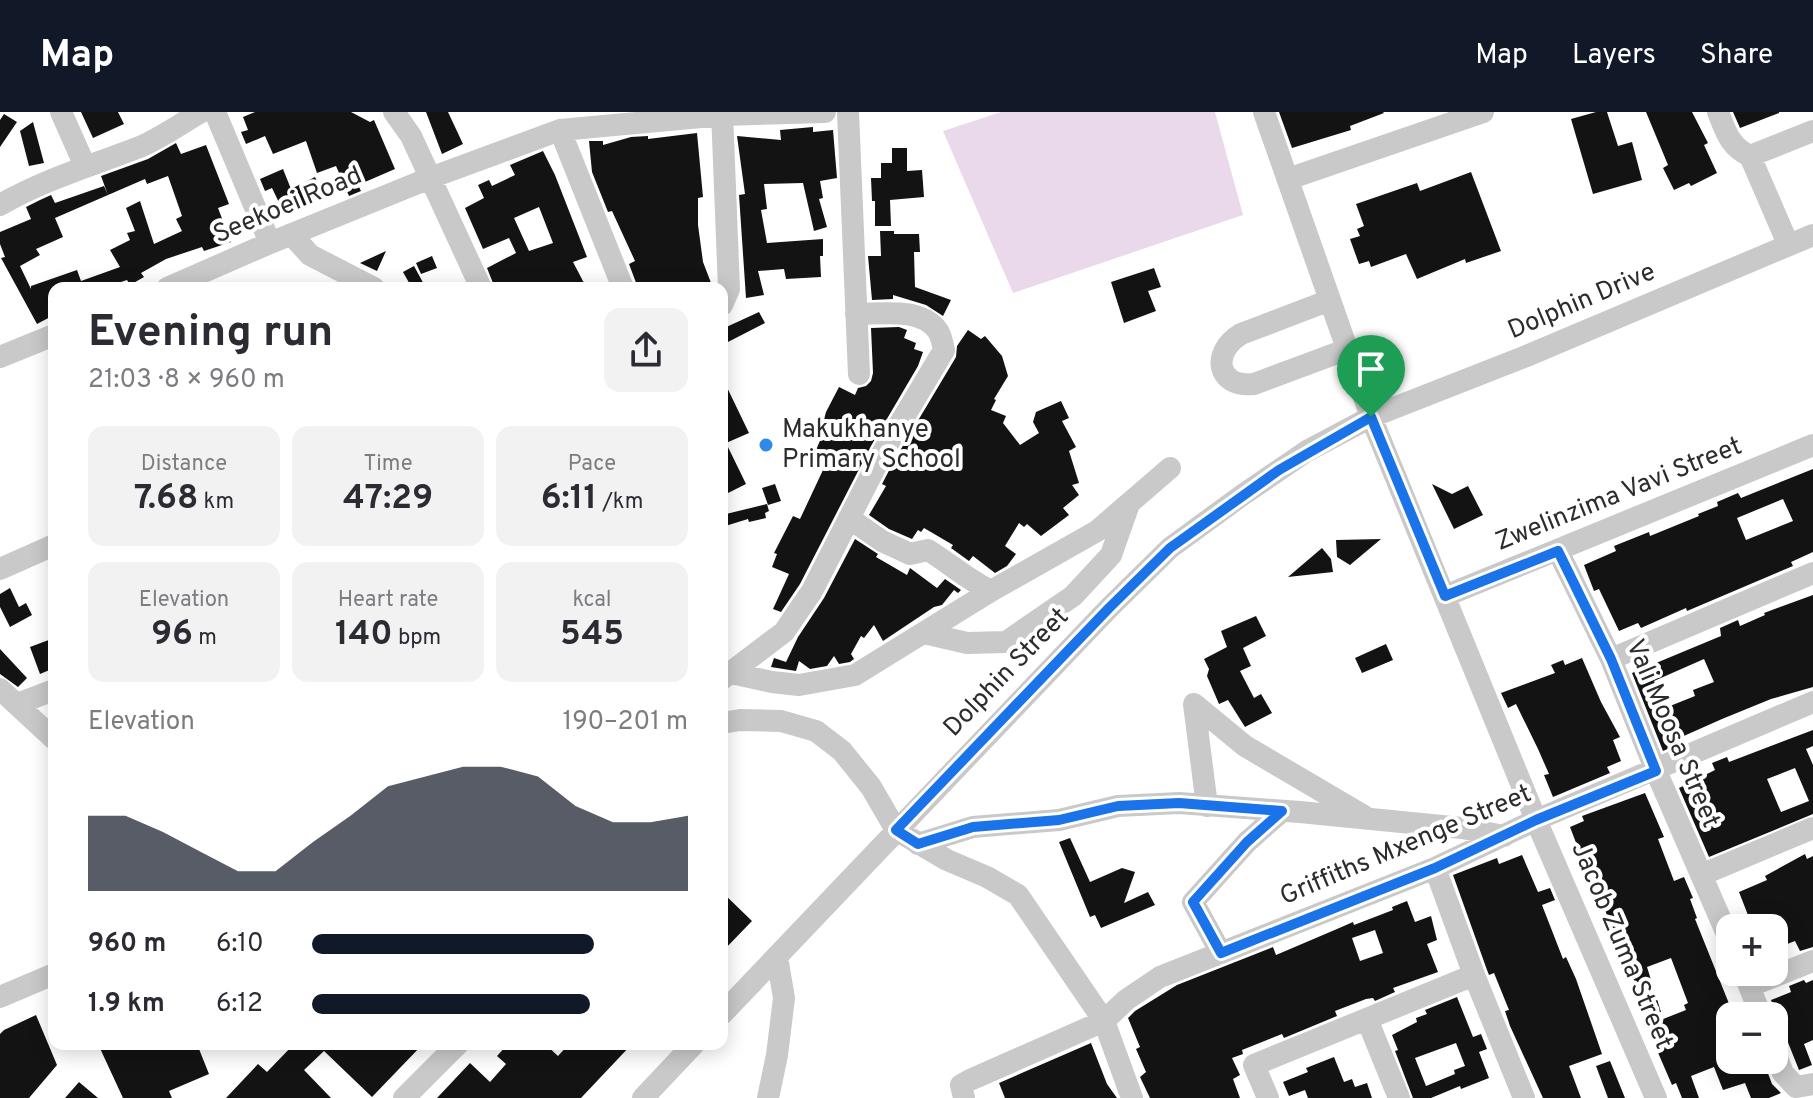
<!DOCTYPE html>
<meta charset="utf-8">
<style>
body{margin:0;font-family:Overpass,sans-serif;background:#f2f2f3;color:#2b2b33;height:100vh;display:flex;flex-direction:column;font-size:30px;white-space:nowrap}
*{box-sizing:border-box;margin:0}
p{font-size:26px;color:#7c7c81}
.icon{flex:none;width:44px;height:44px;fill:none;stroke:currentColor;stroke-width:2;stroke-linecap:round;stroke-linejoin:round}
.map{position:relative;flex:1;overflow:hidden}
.sheet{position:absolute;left:48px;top:170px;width:680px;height:768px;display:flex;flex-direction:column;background:#fff;border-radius:16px;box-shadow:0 4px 20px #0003}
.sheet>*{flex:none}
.buttons{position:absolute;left:1716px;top:802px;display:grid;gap:16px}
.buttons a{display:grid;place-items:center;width:72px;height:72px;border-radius:16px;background:#fff;box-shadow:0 4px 20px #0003;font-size:40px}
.pin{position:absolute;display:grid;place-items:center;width:68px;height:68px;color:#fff;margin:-82px -34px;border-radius:50% 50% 50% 0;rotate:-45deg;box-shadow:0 0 8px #0007}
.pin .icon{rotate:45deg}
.round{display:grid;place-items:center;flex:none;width:84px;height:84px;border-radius:16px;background:#f2f2f3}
.headline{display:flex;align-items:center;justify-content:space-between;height:136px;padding:0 40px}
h1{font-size:44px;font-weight:700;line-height:60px}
.metrics{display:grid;grid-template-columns:repeat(3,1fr);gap:12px;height:136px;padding:8px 40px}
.metrics div{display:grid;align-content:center;border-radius:16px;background:#f2f2f3;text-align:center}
.metrics b{font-size:34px;font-weight:700}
.metrics small{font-size:22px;font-weight:400}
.metrics p{font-size:22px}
.chart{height:224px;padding:16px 40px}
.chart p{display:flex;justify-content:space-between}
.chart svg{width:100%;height:144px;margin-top:8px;fill:#111827;opacity:.7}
ul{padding:0 40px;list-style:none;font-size:26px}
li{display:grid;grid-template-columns:128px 96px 1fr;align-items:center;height:60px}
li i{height:20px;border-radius:10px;background:#111827}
header{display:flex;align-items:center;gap:48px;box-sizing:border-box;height:112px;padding:0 40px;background:#111827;color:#fff}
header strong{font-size:38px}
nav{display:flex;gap:44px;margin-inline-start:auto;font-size:28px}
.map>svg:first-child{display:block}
.green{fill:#ead9ea}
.building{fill:#131313;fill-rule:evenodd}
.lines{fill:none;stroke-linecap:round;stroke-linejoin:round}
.minor{stroke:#c9c9c9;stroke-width:22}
.route-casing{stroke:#fff;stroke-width:16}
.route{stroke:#1a73e8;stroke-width:10}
.poi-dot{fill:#2e8ae4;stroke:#fff;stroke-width:3}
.labels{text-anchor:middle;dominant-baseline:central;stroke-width:8;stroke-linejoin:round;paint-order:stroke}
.street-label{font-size:26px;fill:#2c2c2c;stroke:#fff}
.poi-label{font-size:26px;fill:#2c2c2c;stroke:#fff;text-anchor:start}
</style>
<header>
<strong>Map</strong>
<nav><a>Map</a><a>Layers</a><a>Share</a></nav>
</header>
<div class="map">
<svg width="1813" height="986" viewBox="0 0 1813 986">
<rect width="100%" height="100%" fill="#fff"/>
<path class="green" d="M1001,0H1215L1243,103L1013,181L943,19Z"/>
<path class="building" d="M81,0H118L124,12L93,26Z
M255,0H351L370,10L374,8L395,57L358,73L361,79L349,84L336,54L317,61L306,29L273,42L265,24L246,32L241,20L248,18L243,5Z
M426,0H448L463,32L442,42Z
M1279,0H1383L1384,1L1350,14L1351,18L1292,36Z
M1596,0H1607L1618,34L1632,30L1642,68L1593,82L1571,7Z
M1646,0H1692L1708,31L1704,33L1717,61L1691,74L1689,71L1674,78L1663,56L1668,53Z
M1733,0H1779V1L1740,16Z
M4,2L17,10L0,35V8Z
M33,10L44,51L29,54L20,19Z
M813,15V20L833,18L837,66L820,69L823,86L819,87L827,115L814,119L803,71L764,72L767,97L761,98L767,131L823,127V144H820L821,165L786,167L784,157L758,159L764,183L746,186L739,83L745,82L737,24L781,28L780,18Z
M697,21L703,85L698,86V113L703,150L713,176H638L629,152L635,149L612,99L608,100L592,60L589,29H603V33L631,25L648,24V27Z
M176,31L181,42L206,33L229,92L218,96L231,130L204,139L202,135L166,147L141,161L144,165L130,173L127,168L103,176H54V203L37,212L1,146L5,145L0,132V120L31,107L26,95L40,88L51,83L55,91L104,74L108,83L55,106L63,125L36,137L40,143L20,154L31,177V174L77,158L81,169L120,155L110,138L130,128L127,121L135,119L126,96L140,89L154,132L182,119L176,107L182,104L168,64L147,72L145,67L108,83L101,64L148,47Z
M892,36H907V59L922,58L924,85L890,88L891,114H875V89H872L871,66H881V51H892Z
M543,39L555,63L587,145L573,150L584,171L574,176H495L487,156L516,141L509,126L483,137L465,96L484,86L478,73L489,68L492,74L515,63L510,53ZM539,95L553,131L529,139L514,106Z
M283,57L291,77L315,65L322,80L314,84L316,88L285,103L272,76L265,79L260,67Z
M1471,60L1501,139L1466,151L1465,147L1417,167L1406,142L1371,155L1369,149L1359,152L1350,127L1360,124L1357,117L1364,114L1356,92L1417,71L1420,79Z
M880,119H894V122H919L920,140H914L915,175L951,188L943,204L926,193L893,183V187L872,188L868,144H881Z
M386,139L377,159L360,151Z
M432,144L437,156L421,162L416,151Z
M414,154L426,176H412L403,160Z
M1154,156L1161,175L1148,179L1156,199L1124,211L1111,170Z
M759,200L765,211L726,231L722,217Z
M899,215L907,218L904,226L916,231L914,237L923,240L918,254L871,334L800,472L781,500L773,497L789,462L772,455L777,442L774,441L793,404L800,407L823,358L810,352L825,317L822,315L826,300L839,275L855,283L858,276L866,274L871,269L873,261L871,216Z
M968,218L981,227L985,224L1002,244L1008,264L994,287L996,288L991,298L1006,304L1003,311L1020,333L1039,321L1033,310L1036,300L1061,289L1069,306L1062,309L1076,335L1069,339L1079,371L1072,373L1079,383L1063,396L1069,403L1041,424L1027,412L1024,415L1019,411L1005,434L1016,442L1007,454L995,461L973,444L969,449L951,436L953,433L924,416L921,420L918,418L912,427L889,417L869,403L886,374L882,372L895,347L956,245L957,234Z
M722,265L749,321L726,331L746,372L726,382L722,373Z
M1813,357V440L1791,450L1793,454L1687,499L1686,496L1641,516L1638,511L1619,519L1599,477L1594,479L1584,453L1616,439L1614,434L1649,420L1650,424L1699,404L1698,402L1718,394L1717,390L1738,381L1741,386ZM1783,387L1793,409L1746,428L1737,406Z
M775,372L781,389L768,393L762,376Z
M1432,372L1452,382L1468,374L1483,403L1454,417Z
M767,392L769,399L765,401L766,406L749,410L748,407L722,415V403Z
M855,427L878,442L876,445L907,463L910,456L937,476L945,467L961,478L958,481L954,478L942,493L934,495L883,529L874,513L864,526L861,524L851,542L854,547L850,550L839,552L834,544L827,554L810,557L799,549L796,559L771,555L774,546L786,550L798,525L824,486Z
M1381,427L1350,453L1337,445L1336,428Z
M1322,436L1331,447L1333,460L1288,465Z
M10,476L19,495L26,491L32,503L10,515L0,495V482Z
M1813,483V575L1771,587L1722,607L1677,627L1679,632L1663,639L1632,561L1721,524L1720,516L1738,508L1740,514L1765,503L1764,501ZM1704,547L1714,570L1693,578L1695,584L1665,596L1654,569Z
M1256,504L1266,524L1243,536L1251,554L1240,559L1254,586L1261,582L1272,601L1245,615L1228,588L1219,592L1207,564L1209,557L1204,547L1227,535L1221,519Z
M54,526V548L49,549L52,557L40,562L30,535Z
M1386,532L1393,548L1362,561L1355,546Z
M0,537L27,566L18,575L0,562Z
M1582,546L1601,590L1620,625L1613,628L1621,649L1607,655L1610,661L1553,685L1544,663L1549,662L1538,637L1516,592L1508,596L1501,581L1555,561L1551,553L1563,548L1565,553Z
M1813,618V634L1806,637L1813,653V702L1709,745L1679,676L1715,658L1712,651L1727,645L1729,650ZM1795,656L1809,689L1781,700L1767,667Z
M1645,681L1664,725L1658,727L1674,769L1684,765L1693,786L1690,787L1697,806L1695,807L1734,904H1730V948H1763L1772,972L1781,981L1769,986H1751L1745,971L1723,978L1714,955L1691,964L1699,986H1682L1676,971L1672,973L1656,936L1662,934L1653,911L1686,898L1684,893L1688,891L1671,846L1647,855L1661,900L1647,905L1616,818L1613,819L1605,798L1602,799L1570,715L1584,709L1582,704Z
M1070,726L1090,770L1122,756L1135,760L1124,791L1148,780L1155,793L1101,816L1095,803L1090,805L1059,730Z
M1805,742L1807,747L1813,744V835L1800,839L1795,829L1774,837V816H1753L1739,780L1767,768L1765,764Z
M1522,743L1538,780L1550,776L1555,788L1542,793L1563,847L1566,845L1576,867L1602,942L1569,954L1581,986H1543L1510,914L1505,899L1509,898L1494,861L1489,863L1487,858L1453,763L1497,746L1499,752Z
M722,780L752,809L722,840Z
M1407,789L1415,810L1431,804L1437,828L1427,832L1438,860L1393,876L1395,880L1375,889L1373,886L1366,887L1335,899L1337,904L1284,926L1282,922L1242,938L1243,942L1232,946L1240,963L1233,967L1240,986H1150L1140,965L1146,960L1136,937L1140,935L1128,906L1135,899L1177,873L1273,835L1276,843L1337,817L1353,810L1354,813L1393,798L1392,795ZM1375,818L1383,841L1360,849L1352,826Z
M1804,868L1806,871L1813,868V928L1804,932L1812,953L1799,958L1771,888L1791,880L1789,874Z
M1457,885L1473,925L1481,922L1487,937L1479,940L1489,966L1461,977L1460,974L1431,986H1413L1395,939L1398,938L1392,923L1417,910L1416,906L1427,902L1425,898ZM1456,931L1465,954L1454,958L1455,962L1426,974L1415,946Z
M36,903L57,953L29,986H0V922L4,918Z
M1091,931L1107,972L1117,986H1005L999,971Z
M98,932H197L209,962L169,979L172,986H123Z
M294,932H423L372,985L324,939L304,958L331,986H226L258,952L267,960Z
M508,932H545L558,944L569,932H632L581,986H437L470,951L490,970L506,952L497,944Z
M1334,945L1344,970L1352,967L1355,975L1367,971L1372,986H1308L1305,978L1289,984L1283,970L1308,960L1306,956Z
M1610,949L1625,986H1608L1596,954Z
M79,970L98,986H65Z"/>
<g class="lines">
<path class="minor" d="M61,0L85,54
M215,0L270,131
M394,0L411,24L481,176
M848,0L859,262
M1264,0L1371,305L1536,708L1656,986
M1718,0C1726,20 1730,35 1750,44
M560,18L623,176
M1750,44L1788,132
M1750,44L1813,19
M1288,67L1483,0
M0,93C45,67 94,53 142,34C162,25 182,11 201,0
M291,122L310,143L374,176
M167,176L270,131L430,66L560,18L723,3L825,0
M1330,188L1241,222C1211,240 1216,276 1254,272L1348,237
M722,193L729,177L722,0
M0,245L54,223
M849,406L882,429L910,442L928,438C949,451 968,468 991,479
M1558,439L1611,547L1656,659L1730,829
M0,457L54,433
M1445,484L1813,333
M924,521L967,531L1006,530L1073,484L1111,443L1129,392
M1611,547L1813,461
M731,561L772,570L799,573L855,563L991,479L1097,419L1170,356
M722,567L784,520L812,479L883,340L944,238C943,233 941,224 938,219C921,195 882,202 856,202
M0,577L54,627
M17,592L54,578
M722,611L740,608L781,609L816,619L842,639L871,675L896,718L947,748L987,765L1018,783L1104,909L1132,986
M1207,694L1194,592L1245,634L1364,704
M918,732L973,715L1059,708L1118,694L1179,691L1300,700L1462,716L1504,724
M1435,756L1474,863L1524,986
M1701,763L1813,716
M1221,841L1193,790L1247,730L1282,699
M1744,861L1761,904
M1750,874L1813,849
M0,885L54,862
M722,902L1109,496L1170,436L1241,384L1307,339L1371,305L1524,245L1813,123
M1367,907L1399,986
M1774,938L1783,961L1796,975L1813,972
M404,986L458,932
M643,986L694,932
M768,986L777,943L784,886L777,845
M964,986L961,973L970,968L1104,909L1126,888L1160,865L1435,756L1536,708L1813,590
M1268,986L1254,953L1474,863"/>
</g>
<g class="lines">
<g class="route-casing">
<path id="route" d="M1371,305L1445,484L1558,439L1611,547L1656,659L1536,708L1435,756L1221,841L1193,790L1247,730L1282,699L1179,691L1118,694L1059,708L973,715L918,732L896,718L1109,496L1170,436L1279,358Z"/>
</g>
<use href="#route" class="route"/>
</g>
<circle class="poi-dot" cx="766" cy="333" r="8"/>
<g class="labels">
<g class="street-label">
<text transform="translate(288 94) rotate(-23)">Seekoei Road</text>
<text transform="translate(1582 190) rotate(-23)">Dolphin Drive</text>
<text transform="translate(1619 383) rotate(-22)">Zwelinzima Vavi Street</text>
<text transform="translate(1007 561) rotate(-46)">Dolphin Street</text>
<text transform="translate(1672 622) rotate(67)">Vali Moosa Street</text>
<text transform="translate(1406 734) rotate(-23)">Griffiths Mxenge Street</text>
<text transform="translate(1621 834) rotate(67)">Jacob Zuma Street</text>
</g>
<g class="poi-label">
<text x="782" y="318">Makukhanye<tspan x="782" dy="30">Primary School</tspan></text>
</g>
</g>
</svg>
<div class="buttons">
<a>+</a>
<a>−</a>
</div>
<div class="pin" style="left:1371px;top:305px;background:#1e9e55"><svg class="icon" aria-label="arrive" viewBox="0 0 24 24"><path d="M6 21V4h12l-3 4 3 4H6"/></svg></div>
<section class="sheet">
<div class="headline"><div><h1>Evening run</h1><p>21:03 · 8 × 960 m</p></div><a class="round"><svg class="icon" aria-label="share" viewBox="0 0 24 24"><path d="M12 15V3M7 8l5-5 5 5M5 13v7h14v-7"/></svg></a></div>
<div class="metrics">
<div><p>Distance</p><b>7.68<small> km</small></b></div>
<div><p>Time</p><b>47:29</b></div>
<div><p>Pace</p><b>6:11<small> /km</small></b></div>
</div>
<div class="metrics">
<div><p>Elevation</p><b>96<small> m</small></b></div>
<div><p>Heart rate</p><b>140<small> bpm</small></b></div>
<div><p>kcal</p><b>545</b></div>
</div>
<div class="chart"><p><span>Elevation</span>190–201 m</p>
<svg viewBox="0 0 160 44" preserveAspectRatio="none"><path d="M0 44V21L10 21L20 26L30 32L40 38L50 38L60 29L70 21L80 12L90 9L100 6L110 6L120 9L130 18L140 23L150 23L160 21V44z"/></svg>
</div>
<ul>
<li><b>960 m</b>6:10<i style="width:75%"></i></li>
<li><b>1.9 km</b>6:12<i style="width:74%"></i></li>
</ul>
</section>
</div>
